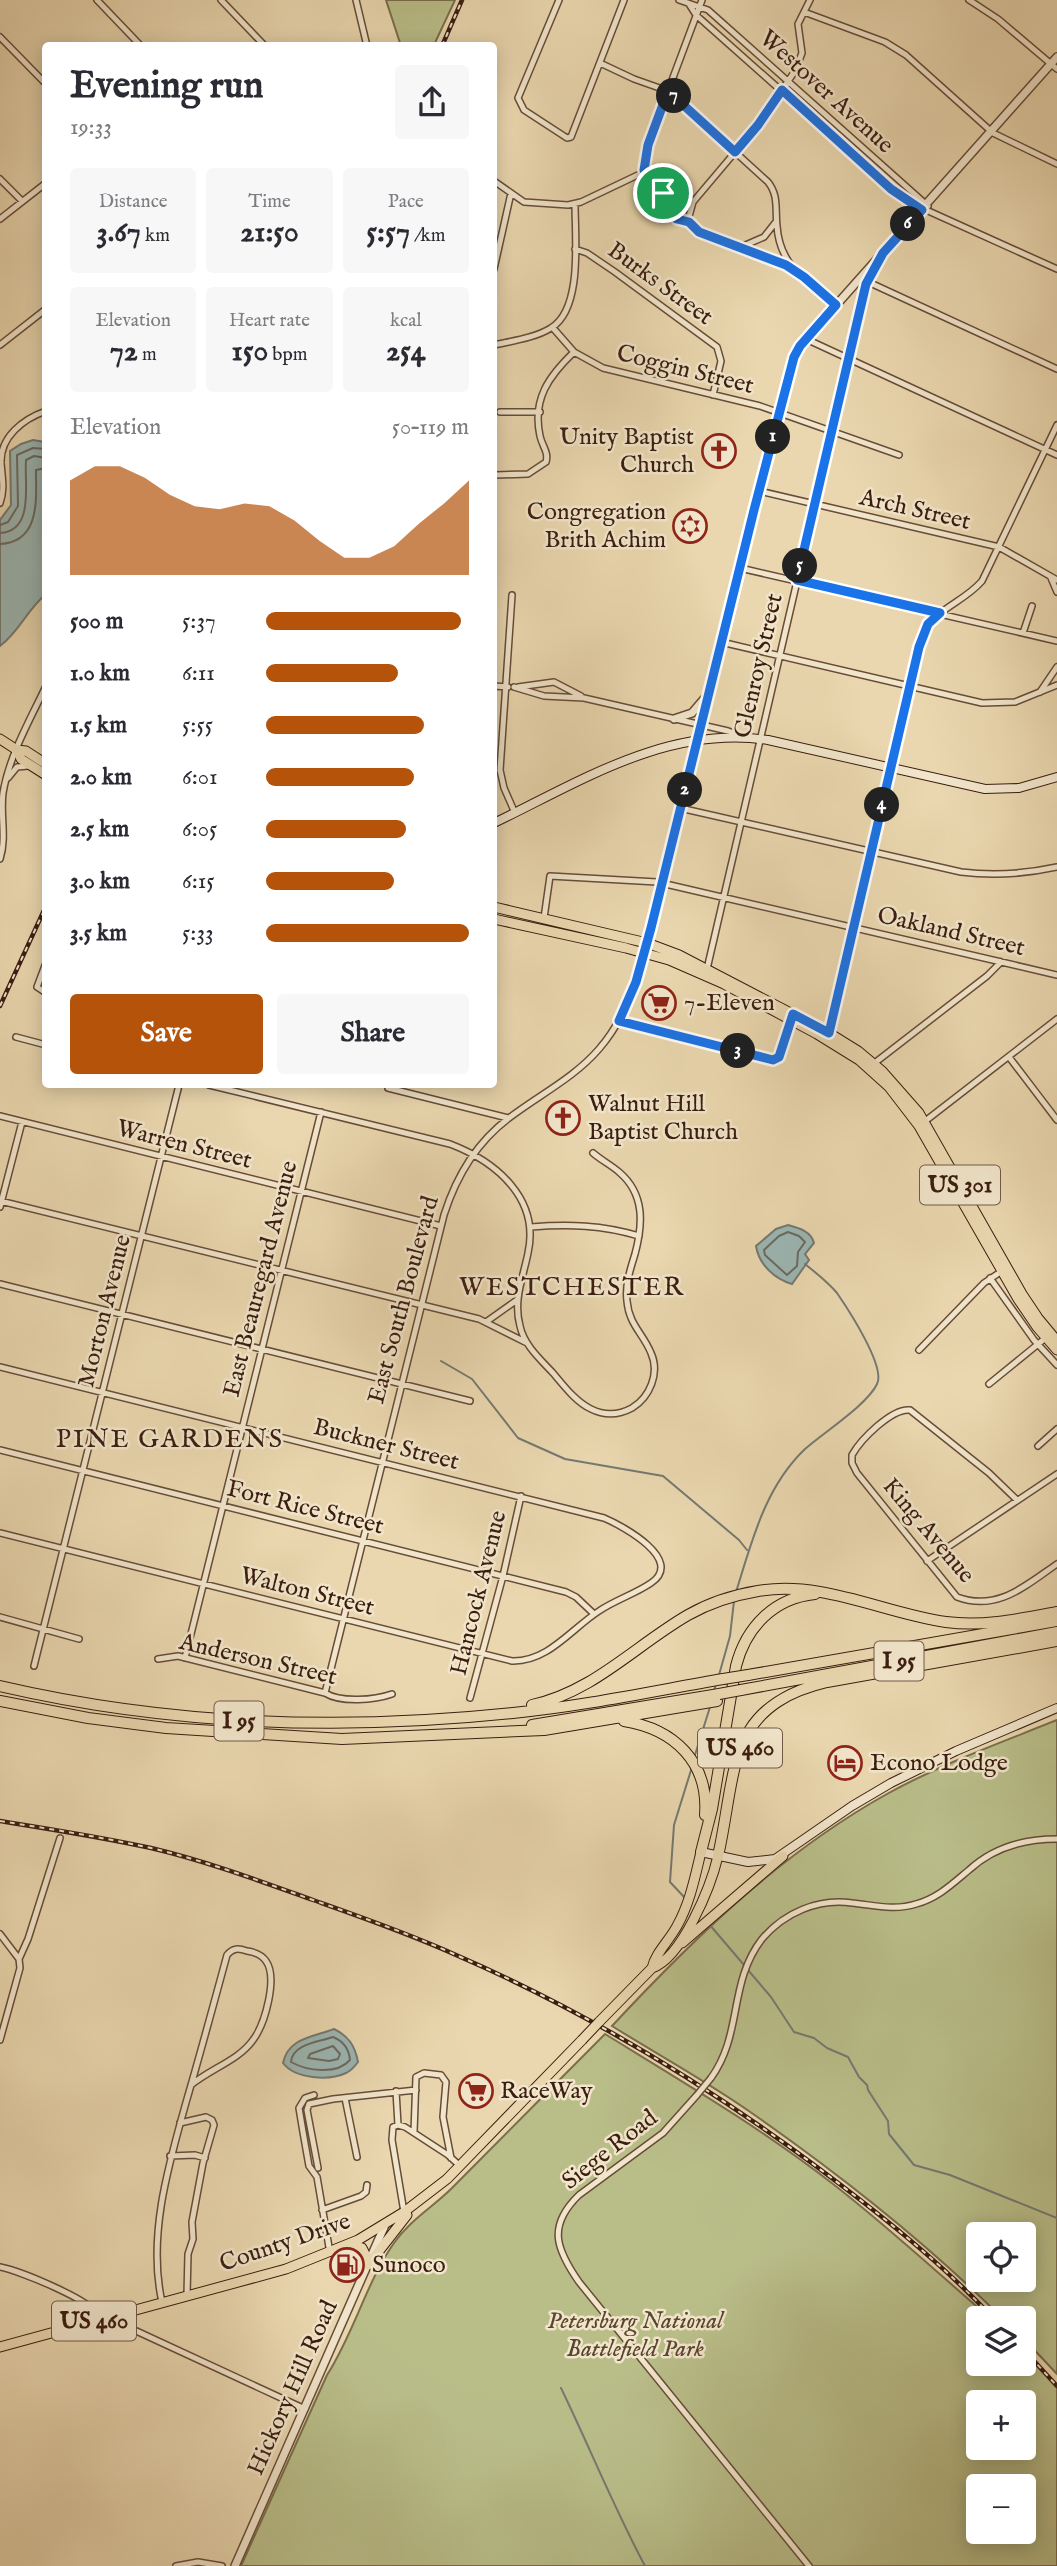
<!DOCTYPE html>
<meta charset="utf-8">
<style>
body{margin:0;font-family:"IM FELL English",serif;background:#f7f7f7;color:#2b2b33;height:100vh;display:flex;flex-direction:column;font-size:26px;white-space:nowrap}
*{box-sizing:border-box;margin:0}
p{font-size:23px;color:#7c7c81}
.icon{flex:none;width:38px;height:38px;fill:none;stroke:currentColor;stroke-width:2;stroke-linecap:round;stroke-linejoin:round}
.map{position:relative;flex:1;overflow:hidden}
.panel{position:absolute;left:42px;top:42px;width:455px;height:1046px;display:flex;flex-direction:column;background:#fff;border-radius:7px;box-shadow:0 4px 18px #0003}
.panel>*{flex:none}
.fabs{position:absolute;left:966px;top:2222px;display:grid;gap:14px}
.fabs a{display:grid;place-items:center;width:70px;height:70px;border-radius:7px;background:#fff;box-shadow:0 4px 18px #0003;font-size:35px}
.pin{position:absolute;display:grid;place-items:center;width:60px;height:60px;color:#fff;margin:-30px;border:4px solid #fff;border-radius:50%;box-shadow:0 2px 7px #0007}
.km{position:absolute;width:35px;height:35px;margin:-18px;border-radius:50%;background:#222;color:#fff;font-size:19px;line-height:35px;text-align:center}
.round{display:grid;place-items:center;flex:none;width:74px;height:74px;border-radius:7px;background:#f7f7f7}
.summary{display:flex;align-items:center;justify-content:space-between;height:119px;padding:0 28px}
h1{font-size:38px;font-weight:700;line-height:52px}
.metrics{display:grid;grid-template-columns:repeat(3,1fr);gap:10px;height:119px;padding:7px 28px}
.metrics div{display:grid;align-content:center;border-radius:7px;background:#f7f7f7;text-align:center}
.metrics b{font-size:30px;font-weight:700}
.metrics small{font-size:19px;font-weight:400}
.metrics p{font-size:19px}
.chart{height:196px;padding:14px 28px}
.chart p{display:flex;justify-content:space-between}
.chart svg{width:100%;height:126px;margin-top:7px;fill:#b45309;opacity:.7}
.primary-button{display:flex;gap:14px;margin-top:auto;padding:14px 28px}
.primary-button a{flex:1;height:80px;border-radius:7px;background:#b45309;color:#fff;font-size:28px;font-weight:700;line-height:80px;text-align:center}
.primary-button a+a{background:#f7f7f7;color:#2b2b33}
ul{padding:0 28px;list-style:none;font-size:23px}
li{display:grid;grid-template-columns:112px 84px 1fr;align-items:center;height:52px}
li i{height:18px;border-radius:9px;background:#b45309}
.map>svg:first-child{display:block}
.green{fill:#b9be89;stroke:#7a6e4c;stroke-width:2;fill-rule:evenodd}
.water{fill:#9bb7b4;stroke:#757972;stroke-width:2}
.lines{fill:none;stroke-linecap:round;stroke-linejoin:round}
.shore{stroke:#6b6a62;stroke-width:2}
.stream{stroke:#757972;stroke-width:2}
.minor-casing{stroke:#674c38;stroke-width:8}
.tertiary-casing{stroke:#674c38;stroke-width:10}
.secondary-casing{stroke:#3b1d10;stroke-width:10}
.primary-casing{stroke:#3b1d10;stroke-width:11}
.trunk-casing{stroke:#3b1d10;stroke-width:11}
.motorway-casing{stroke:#3b1d10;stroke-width:12}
.minor{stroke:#f1e5cb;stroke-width:5}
.tertiary{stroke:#f1e5cb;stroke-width:7}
.secondary{stroke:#f1e5cb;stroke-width:8}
.primary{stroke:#ead7af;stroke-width:9}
.trunk{stroke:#ead7af;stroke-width:9}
.motorway{stroke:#ead7af;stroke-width:10}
.rail-casing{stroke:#3b1d10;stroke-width:4.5}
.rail{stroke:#f1e5cb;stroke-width:2;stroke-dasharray:5;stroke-linecap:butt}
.minor-bridge-casing{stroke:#674c38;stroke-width:8;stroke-linecap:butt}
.trunk-bridge-casing{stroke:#3b1d10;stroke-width:11;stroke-linecap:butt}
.motorway-bridge-casing{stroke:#3b1d10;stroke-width:12;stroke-linecap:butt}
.minor-bridge{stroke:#f1e5cb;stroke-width:5}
.trunk-bridge{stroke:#ead7af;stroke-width:9}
.motorway-bridge{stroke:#ead7af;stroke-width:10}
.route-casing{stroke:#fff;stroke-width:14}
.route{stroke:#1a73e8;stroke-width:9}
.labels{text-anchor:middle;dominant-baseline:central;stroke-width:5;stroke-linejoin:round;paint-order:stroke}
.shield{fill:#f1e5cb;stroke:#725948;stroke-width:2}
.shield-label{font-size:23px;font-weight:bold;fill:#3b1d10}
.street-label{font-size:24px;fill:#3b1d10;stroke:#f1e5cb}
.poi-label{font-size:24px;fill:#3b1d10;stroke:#f1e5cb;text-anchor:start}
.park-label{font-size:24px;font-style:italic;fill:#5a452e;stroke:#f1e5cb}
.neighbourhood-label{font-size:26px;letter-spacing:2px;fill:#3b1d10;stroke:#f1e5cb}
</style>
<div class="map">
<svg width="1057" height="2566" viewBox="0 0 1057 2566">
<rect width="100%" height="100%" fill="#ead7af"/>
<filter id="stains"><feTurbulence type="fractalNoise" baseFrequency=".00286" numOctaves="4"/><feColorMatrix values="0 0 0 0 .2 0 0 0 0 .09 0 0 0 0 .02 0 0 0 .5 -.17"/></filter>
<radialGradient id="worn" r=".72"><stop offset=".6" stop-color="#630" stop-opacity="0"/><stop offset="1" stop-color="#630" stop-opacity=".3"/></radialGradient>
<path class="green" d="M386,0H455L434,45L401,46Z
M1057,1720V2374L1024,2339V2319H1003C928,2244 843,2177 756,2116C710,2083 660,2056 612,2026C694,1938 781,1853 887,1794C941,1764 1000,1743 1057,1720ZM978,2235H1024V2280H978Z
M605,2034C683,2082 761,2128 833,2184C882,2222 928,2264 975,2305L989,2319H978V2364H1024V2352L1057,2386V2566H241L327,2375C354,2333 366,2283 394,2243C410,2220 433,2207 452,2188C503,2137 554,2085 605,2034ZM978,2403H1024V2448H978ZM978,2487H1024V2532H978Z"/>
<path class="water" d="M33,440L45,442V595C27,610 19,632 0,646V520L11,505L10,451L21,444Z
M788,1225C799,1228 811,1231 814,1243L805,1254L809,1260L792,1284C775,1279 759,1265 756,1246L776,1229Z
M334,2029C348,2036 355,2045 358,2062C355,2066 351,2071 346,2073C329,2081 295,2079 283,2063C288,2038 313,2037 334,2029Z"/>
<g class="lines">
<path class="shore" d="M0,525L8,522L18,506L17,455L33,448L46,449
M0,533C35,531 24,483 26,460L34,456L46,458
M0,544C41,542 36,498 36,470L46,468
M788,1232L799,1236L805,1242L798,1252L797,1266L787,1275L765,1255L764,1250L779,1236Z
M333,2037C343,2041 349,2049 350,2060C337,2075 307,2071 291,2062C292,2044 319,2042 333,2037Z
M333,2046L340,2054L338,2059L329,2061L308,2058L310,2054Z"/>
<path class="stream" d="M441,1361L472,1379L518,1438L565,1459L663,1476L739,1540L747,1550
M736,1592C752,1541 765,1487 805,1449C823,1433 868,1404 877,1384C886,1367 848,1309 837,1293C828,1282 816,1273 805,1264
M719,1675L730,1636L734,1601
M714,1690L716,1685
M694,1758L710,1707
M685,1898L670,1882L674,1825L692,1767
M709,1924L744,1965
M748,1970L771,1997L794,2032L814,2038L827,2048L848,2057L859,2077L867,2085L868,2090L888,2121L889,2134L914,2165L950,2175L1057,2218
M561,2388C590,2448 614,2508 645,2566"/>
<g class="minor-casing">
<path id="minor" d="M97,0L141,46
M221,0L265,46
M356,0L367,46
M559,0L518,98L524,110L567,138L571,137L624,0
M679,0L708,10L928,206
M810,0L798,24L802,53L795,71L758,125L693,202L688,220L689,224L699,232L786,265L804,277L836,305
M969,0L998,19L1057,69
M689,4L696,15L904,200L1057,269
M804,12L885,42L906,55L993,133L1057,164
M0,37L46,84
M600,63L634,79L668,91L768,182C779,196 775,209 777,226C778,242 784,257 794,269
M644,170L663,193L672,213L677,219L689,222
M0,179L22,201
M494,181L524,202L568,205L581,202L642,173L645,167L653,131L702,0
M0,219L46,183
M741,247L764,237L775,223
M575,249L587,253L615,272L717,347L721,361L713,395
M494,269L511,193
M866,281L1057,369
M553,328L574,352L603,368L760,406L899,455
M806,339L1057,455
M0,345L46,309
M494,345C512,341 535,338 551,328C583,309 575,237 575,204
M500,412H540
M496,475L528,474L546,462C549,452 542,446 540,436C532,399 549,376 574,352
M759,491L999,547L1057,580
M0,503C5,490 2,477 1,463C0,437 23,419 46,411
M740,568L1057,641
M1051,578L1057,592
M512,595L500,770L504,788L515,813
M1023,633L1032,606
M721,642L982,703L1015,702L1057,685
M494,686L508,687
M514,687L544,696L584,698L728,731L743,736
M518,687L554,682L581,696
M1040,692L1057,667
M8,778L17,767L28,766
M680,808L961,872C994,876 1025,874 1057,867
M0,859C7,837 0,815 3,793C9,756 30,720 46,686
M544,918L550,876L657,882L1057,975
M46,963L37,987L46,993
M707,969L866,284L876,264
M619,1021L773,1060L779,1057L791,1018
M829,1033L923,635C935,608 963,603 982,581L1057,425
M16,1037L46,1045
M1009,1057L1057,1120
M872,1065L987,976L1001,962
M209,1085L450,1144C497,1162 540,1199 528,1253C523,1278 513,1300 520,1326C524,1345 540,1359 553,1373C564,1386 576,1402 591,1409C605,1416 619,1415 632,1408C650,1397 660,1373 651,1353C643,1333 629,1325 627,1301C625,1285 630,1270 635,1254C643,1224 645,1194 619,1172C611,1165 601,1160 593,1153
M388,1088L508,1118
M0,1116L441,1226
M924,1122L1057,1019
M0,1201L479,1319L527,1343
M0,1207L22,1122
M531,1227C569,1224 602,1225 639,1236
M990,1278L1034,1340L1057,1365
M0,1284L470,1401
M486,1322L517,1300
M919,1350L984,1283L1002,1271
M0,1367L604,1518C623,1526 685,1560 651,1583C635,1594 615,1600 599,1611C571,1629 548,1662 512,1661L0,1533
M989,1384L1048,1336
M1038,1446L1057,1429
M0,1450L566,1592L576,1597L594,1614
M1017,1500L989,1473L910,1410C892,1408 861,1439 852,1455V1463L857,1473L957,1597C997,1612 1025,1586 1057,1564
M927,1561L1057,1474
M0,1617L79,1639
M185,1658L321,1112
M158,1659L178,1656L325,1693C341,1703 375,1700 392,1694
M34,1666L179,1085
M325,1693L444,1215C456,1177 477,1142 509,1118C539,1095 574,1078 599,1049C624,1020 634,989 644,953
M470,1698L503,1576L521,1496
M0,1934L19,1959
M0,2040L20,1968L19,1959L28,1939L60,1838
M711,2078C743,2034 728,1983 762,1939C784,1913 818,1898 852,1903C873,1905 894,1911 916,1904C938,1898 952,1884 969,1870C994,1847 1024,1839 1057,1839
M396,2091L398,2125
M314,2095L305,2098L299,2108L303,2132L309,2166L317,2177L330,2253
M697,2095L663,2133L579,2195C547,2226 556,2249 579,2282L809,2566
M345,2098L357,2157
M180,2123L206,2117L212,2120L214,2125L203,2163L192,2222L193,2239L188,2254L187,2295
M414,2132L416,2077L424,2073L441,2075L446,2082L443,2117L451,2158
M170,2156L195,2155L205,2158
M318,2168L307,2110L309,2104L333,2099L416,2090
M322,2210L361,2196L366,2192L367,2185
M404,2212L392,2140L393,2127L398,2125L405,2127L448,2155L459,2165
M0,2267C20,2271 95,2301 102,2319
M162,2302C147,2236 169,2163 187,2099C201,2051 214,2003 227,1955C233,1948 238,1948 247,1951C254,1952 262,1955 266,1961C278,1978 265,2024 253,2040C239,2060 210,2069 191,2085
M117,2315L124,2324L132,2329L305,2409
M176,2566L198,2562L222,2566"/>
</g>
<g class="tertiary-casing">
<path id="tertiary" d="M674,719L692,713L704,699
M644,953L754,510L796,353L806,339L1057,57
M235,2566L385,2225"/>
</g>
<g class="secondary-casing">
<path id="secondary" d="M494,823C581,781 668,725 768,740L985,789L1019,788L1057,777
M701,1852L748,1862L775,1859L852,1806L891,1783L956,1751L1057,1708"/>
</g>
<g class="primary-casing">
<path id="primary" d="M0,739L17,750L26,751L46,764
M17,750L21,759L46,775
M494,907L647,943L679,955L829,1033L858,1051L882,1071L919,1113L1022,1294L1038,1318L1057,1341
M494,919L626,948L669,960L724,984L817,1034L859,1060L889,1087L919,1126L1018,1299L1037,1327L1057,1350"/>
</g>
<g class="trunk-casing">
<path id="trunk" d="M682,1943L783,1856
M652,1968C656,1952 669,1941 677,1926C690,1903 695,1877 701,1852
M599,2022L652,1968C682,1958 711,1886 718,1856
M351,2244L362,2248L369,2262
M368,2265L407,2215
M0,2347L286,2269L358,2240L404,2212L447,2179L582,2040"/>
</g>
<g class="motorway-casing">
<path id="motorway" d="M748,1675L1057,1621
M0,1686C168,1725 342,1731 513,1713C584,1706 654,1691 723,1679
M741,1690L1057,1632
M0,1701L88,1718L166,1728L342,1739L544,1730L717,1701
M532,1705C593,1692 636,1645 688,1615C709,1603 734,1595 758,1591C823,1580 883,1613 946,1622C983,1627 1020,1619 1057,1612
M624,1721C674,1729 709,1762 705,1815
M532,1725L719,1694
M701,1852L712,1809L736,1666C746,1627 774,1598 815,1594
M718,1856C737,1772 725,1706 827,1682L1057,1641"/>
</g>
<use href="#minor" class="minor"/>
<use href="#tertiary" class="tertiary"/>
<use href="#secondary" class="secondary"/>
<use href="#primary" class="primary"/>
<use href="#trunk" class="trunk"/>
<use href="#motorway" class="motorway"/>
<g class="rail-casing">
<path id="rail" d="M442,46L462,0
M0,1006L46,906
M0,1821C50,1829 101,1837 151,1848C206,1861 260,1881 313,1900C361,1917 410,1934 456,1955C583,2010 702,2082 813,2164C876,2211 940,2261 994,2319
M1024,2350L1057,2386"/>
</g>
<use href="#rail" class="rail"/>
<g class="minor-bridge-casing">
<path id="minor-bridge" d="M697,2095L711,2078"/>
</g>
<g class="trunk-bridge-casing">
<path id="trunk-bridge" d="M582,2040L599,2022"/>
</g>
<g class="motorway-bridge-casing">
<path id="motorway-bridge" d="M723,1679L748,1675
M719,1694L741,1690"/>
</g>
<use href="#minor-bridge" class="minor-bridge"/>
<use href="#trunk-bridge" class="trunk-bridge"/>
<use href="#motorway-bridge" class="motorway-bridge"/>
</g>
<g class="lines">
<g class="route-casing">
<path id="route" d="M782,90L891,189L922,210L883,253L866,284L797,580L940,613L928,624L919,647L829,1033L793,1014L779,1057L773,1060L619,1021L636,982L651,928L754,510L794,357L800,346L836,305L804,277L786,265L699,232L689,222L677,219L672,213L663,193L644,170L648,145L668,91L735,152L758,125Z"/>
</g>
<use href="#route" class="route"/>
</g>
<defs>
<g id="church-ring" transform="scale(1.75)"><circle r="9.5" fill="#f1e5cb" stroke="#8f2418" stroke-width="1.5"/><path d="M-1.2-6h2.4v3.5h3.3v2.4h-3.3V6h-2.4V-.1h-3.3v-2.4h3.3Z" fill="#8f2418"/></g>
<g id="synagogue-ring" transform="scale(1.75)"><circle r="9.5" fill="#f1e5cb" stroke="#8f2418" stroke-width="1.5"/><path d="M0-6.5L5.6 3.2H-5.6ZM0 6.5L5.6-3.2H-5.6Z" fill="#8f2418"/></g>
<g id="supermarket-ring" transform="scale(1.75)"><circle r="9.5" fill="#f1e5cb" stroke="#8f2418" stroke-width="1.5"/><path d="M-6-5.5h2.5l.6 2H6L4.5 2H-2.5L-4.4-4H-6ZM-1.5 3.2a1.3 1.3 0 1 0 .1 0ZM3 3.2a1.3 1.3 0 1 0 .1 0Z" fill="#8f2418"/></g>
<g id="hotel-ring" transform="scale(1.75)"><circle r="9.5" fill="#f1e5cb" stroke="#8f2418" stroke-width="1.5"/><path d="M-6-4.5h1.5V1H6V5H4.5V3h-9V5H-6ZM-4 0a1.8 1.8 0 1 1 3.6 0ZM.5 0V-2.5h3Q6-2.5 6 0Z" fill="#8f2418"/></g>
<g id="fuel-ring" transform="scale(1.75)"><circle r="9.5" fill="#f1e5cb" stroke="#8f2418" stroke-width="1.5"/><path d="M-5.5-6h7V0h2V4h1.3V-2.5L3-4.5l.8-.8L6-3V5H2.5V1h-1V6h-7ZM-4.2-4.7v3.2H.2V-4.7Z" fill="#8f2418"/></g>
</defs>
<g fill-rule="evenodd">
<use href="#church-ring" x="719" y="451"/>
<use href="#synagogue-ring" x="690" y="526"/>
<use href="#supermarket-ring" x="659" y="1003"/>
<use href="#church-ring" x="563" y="1118"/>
<use href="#hotel-ring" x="845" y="1763"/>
<use href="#supermarket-ring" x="476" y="2091"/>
<use href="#fuel-ring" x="347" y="2265"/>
</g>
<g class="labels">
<g class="shield">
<rect x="920" y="1165.5" width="80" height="39" rx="5"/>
<rect x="874.5" y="1641.5" width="49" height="39" rx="5"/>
<rect x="214.5" y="1701.5" width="49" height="39" rx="5"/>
<rect x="698" y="1728.5" width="84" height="39" rx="5"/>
<rect x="52" y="2301.5" width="84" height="39" rx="5"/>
</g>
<g class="shield-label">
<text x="960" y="1185">US 301</text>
<text x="899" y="1661">I 95</text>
<text x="239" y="1721">I 95</text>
<text x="740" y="1748">US 460</text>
<text x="94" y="2321">US 460</text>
</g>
<g class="street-label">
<text transform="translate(826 92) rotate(42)">Westover Avenue</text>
<text transform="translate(660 284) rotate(36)">Burks Street</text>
<text transform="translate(685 370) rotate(14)">Coggin Street</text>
<text transform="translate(915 510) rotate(13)">Arch Street</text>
<text transform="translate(759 666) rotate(-77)">Glenroy Street</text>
<text transform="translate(951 932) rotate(13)">Oakland Street</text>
<text transform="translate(184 1145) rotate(14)">Warren Street</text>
<text transform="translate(261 1279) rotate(-76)">East Beauregard Avenue</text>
<text transform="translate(404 1300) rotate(-75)">East South Boulevard</text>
<text transform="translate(105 1311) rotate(-76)">Morton Avenue</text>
<text transform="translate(386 1445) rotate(14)">Buckner Street</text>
<text transform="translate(305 1508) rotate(14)">Fort Rice Street</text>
<text transform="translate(928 1531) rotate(50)">King Avenue</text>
<text transform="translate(307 1592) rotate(14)">Walton Street</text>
<text transform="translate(479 1593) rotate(-76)">Hancock Avenue</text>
<text transform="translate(258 1660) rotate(13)">Anderson Street</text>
<text transform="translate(610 2150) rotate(-38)">Siege Road</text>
<text transform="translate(285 2243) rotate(-19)">County Drive</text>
<text transform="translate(293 2388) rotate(-66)">Hickory Hill Road</text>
</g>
<g class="poi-label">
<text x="694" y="437" text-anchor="end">Unity Baptist<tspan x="694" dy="28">Church</tspan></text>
<text x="666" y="512" text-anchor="end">Congregation<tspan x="666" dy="28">Brith Achim</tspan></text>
<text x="684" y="1003">7-Eleven</text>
<text x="588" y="1104">Walnut Hill<tspan x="588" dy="28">Baptist Church</tspan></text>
<text x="870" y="1763">Econo Lodge</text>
<text x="500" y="2091">RaceWay</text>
<text x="372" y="2265">Sunoco</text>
</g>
<g class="park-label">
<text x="635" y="2321">Petersburg National<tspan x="635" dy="28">Battlefield Park</tspan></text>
</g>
<g class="neighbourhood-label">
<text x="572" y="1287">WESTCHESTER</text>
<text x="170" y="1439">PINE GARDENS</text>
</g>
</g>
<rect width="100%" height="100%" filter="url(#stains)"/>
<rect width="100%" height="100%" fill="url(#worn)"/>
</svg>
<div class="fabs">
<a><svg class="icon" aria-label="locate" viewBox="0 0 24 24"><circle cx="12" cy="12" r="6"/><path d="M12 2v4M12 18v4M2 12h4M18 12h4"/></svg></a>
<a><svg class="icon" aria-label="layers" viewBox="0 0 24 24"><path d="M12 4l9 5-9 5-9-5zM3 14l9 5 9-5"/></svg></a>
<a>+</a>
<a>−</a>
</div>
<div class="pin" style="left:663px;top:193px;background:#1e9e55"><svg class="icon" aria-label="arrive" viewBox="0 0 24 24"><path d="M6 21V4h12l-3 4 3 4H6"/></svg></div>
<b class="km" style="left:773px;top:437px">1</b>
<b class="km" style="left:685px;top:790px">2</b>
<b class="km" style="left:738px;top:1051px">3</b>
<b class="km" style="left:882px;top:805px">4</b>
<b class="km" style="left:800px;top:566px">5</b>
<b class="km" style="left:908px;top:224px">6</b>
<b class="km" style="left:674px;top:96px">7</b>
<section class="panel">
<div class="summary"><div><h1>Evening run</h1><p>19:33</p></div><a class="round"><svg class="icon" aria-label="share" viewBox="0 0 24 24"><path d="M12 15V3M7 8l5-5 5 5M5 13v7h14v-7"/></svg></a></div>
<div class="metrics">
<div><p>Distance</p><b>3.67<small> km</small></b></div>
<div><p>Time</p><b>21:50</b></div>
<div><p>Pace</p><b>5:57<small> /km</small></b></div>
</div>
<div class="metrics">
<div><p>Elevation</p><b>72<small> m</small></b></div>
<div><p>Heart rate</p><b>150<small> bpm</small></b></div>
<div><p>kcal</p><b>254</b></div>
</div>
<div class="chart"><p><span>Elevation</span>50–119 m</p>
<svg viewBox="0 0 160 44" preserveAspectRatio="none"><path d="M0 44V11L10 6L20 6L30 10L40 16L50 20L60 21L70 19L80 20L90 25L100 32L110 38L120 38L130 34L140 26L150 19L160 11V44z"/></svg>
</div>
<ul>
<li><b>500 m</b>5:37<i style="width:96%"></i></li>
<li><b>1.0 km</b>6:11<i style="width:65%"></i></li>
<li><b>1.5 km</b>5:55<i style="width:78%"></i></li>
<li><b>2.0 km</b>6:01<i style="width:73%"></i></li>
<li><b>2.5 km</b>6:05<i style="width:69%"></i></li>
<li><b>3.0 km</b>6:15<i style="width:63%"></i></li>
<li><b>3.5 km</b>5:33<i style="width:100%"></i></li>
</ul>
<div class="primary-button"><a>Save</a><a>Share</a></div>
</section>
</div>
